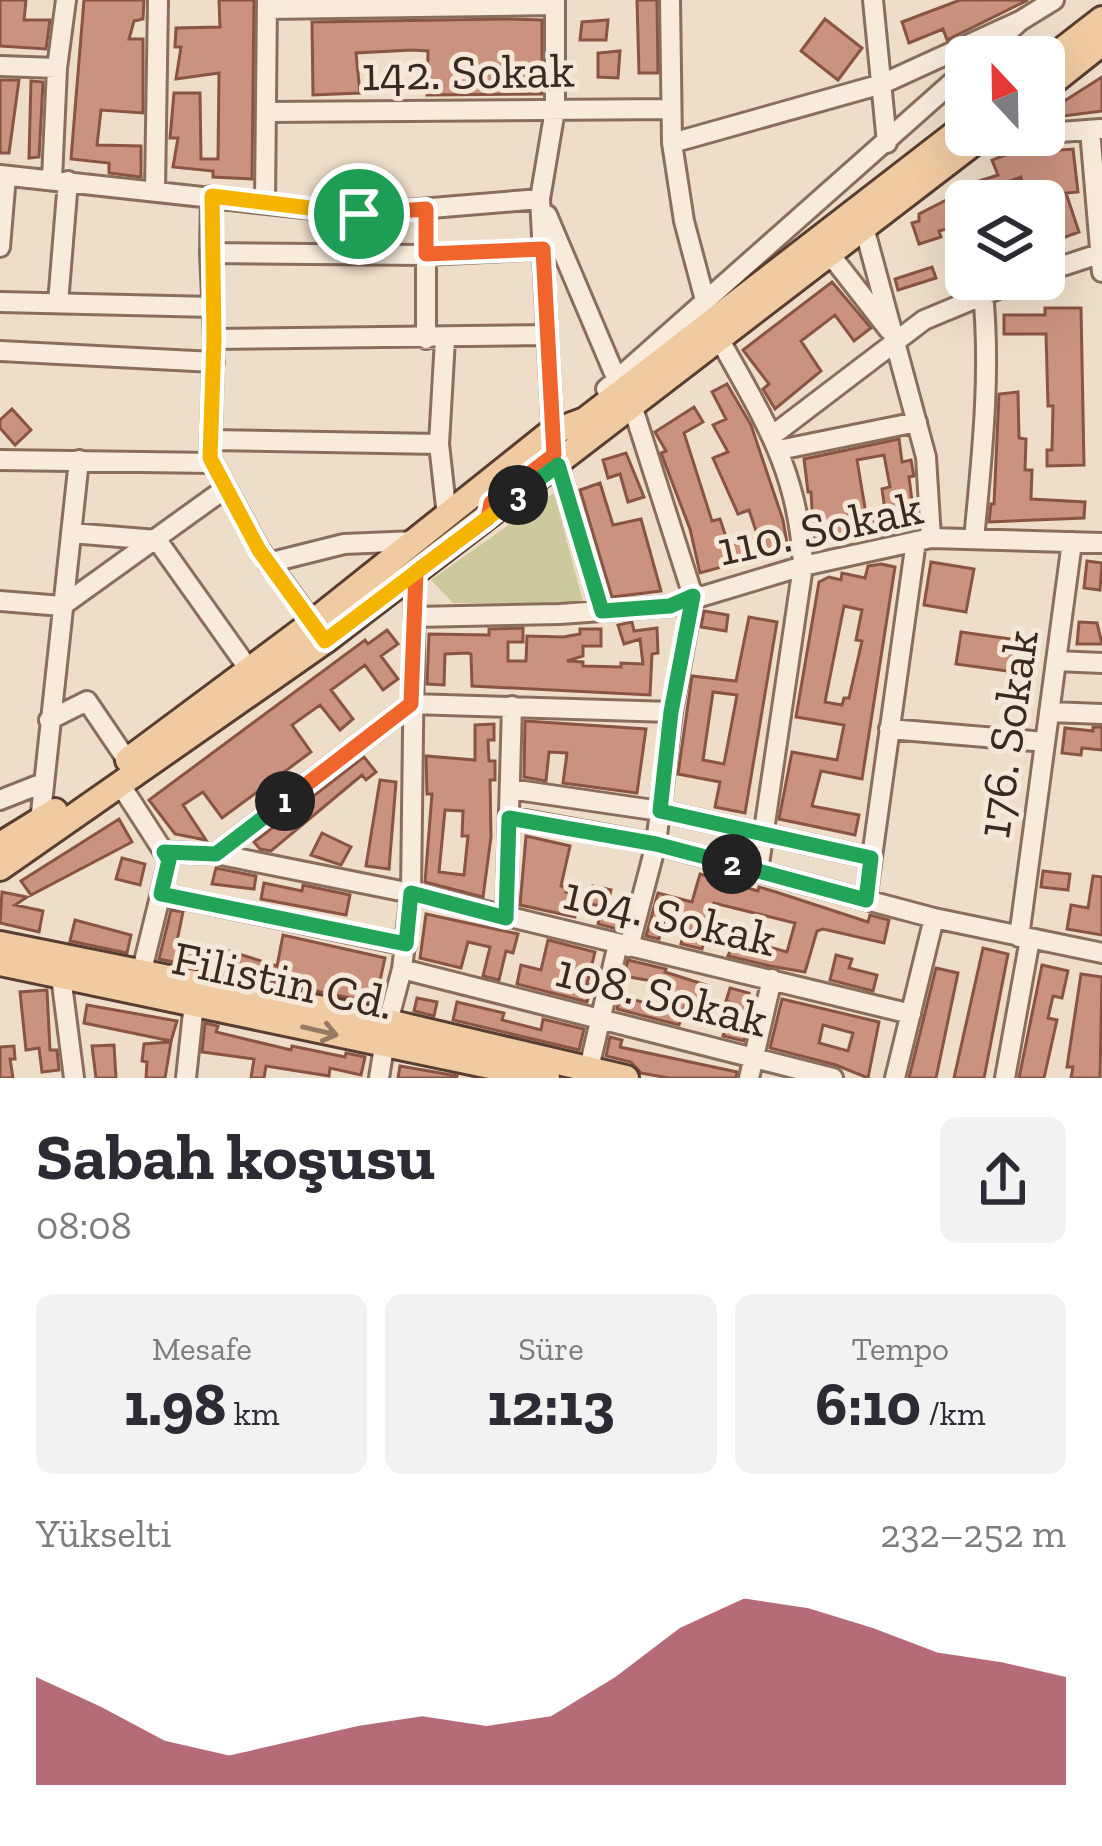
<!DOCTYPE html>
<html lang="tr">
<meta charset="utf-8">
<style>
body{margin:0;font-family:"Zilla Slab",serif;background:#f2f2f3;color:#2b2b33;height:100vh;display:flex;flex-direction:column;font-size:45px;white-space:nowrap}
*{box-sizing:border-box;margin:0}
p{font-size:39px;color:#7c7c81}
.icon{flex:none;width:66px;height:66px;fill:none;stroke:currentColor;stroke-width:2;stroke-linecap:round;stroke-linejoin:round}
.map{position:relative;height:1078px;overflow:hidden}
.panel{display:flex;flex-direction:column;background:#fff;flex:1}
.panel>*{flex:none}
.needle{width:78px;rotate:338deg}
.tools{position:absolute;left:945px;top:36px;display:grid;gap:24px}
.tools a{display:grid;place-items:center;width:120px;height:120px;border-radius:18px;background:#fff;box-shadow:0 12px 48px #0002;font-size:60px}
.pin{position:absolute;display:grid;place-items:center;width:102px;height:102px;color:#fff;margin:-51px;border:6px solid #fff;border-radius:50%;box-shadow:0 3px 12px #0007}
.km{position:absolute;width:60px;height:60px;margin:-30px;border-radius:50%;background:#222;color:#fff;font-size:33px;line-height:60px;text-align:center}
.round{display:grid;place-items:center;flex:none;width:126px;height:126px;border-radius:18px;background:#f2f2f3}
.summary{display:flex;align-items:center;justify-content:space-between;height:204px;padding:0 36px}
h1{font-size:66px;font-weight:700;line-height:90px}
.figures{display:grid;grid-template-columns:repeat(3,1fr);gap:18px;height:204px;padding:12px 36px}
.figures div{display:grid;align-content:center;border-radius:18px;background:#f2f2f3;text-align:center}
.figures b{font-size:60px;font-weight:700}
.figures small{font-size:33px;font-weight:400}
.figures p{font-size:33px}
.chart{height:336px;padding:24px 36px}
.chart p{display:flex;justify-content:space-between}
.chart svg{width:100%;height:216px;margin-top:12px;fill:#982e40;opacity:.7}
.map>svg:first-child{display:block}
.green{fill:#ccca9c}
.building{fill:#cb937f;stroke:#895443;stroke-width:3;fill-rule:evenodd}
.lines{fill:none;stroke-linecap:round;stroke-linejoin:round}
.minor-casing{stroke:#8a6e5d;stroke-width:24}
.major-casing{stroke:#583d31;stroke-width:30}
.minor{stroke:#f9ebdc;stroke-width:18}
.major{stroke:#f0cba2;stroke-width:24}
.oneway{stroke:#967a62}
.split-1-casing{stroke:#fff;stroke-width:24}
.split-2-casing{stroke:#fff;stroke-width:24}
.split-3-casing{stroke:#fff;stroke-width:24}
.split-4-casing{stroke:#fff;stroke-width:24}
.split-1{stroke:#f0652b;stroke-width:15}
.split-2{stroke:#22a559;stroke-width:15}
.split-3{stroke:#22a559;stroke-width:15}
.split-4{stroke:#f5b400;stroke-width:15}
.labels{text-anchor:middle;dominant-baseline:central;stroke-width:10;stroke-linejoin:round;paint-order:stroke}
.street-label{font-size:48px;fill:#3b2921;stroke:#f5e8d8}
</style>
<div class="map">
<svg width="1102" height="1078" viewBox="0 0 1102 1078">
<rect width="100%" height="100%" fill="#eeddc8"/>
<path class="green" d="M554,493L584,605L453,603L431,580Z"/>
<path class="building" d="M0,0H26L24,20H50L46,49L0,46Z
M84,0H144L143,19L134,21L129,39H143V113L101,110L97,145L141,146V177L109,173V163L71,159Z
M219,0H254L252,179L213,177V171L173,167L178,138H170L174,93H200L201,159H218L219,73L176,79L181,47H175L176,28L220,27Z
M637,0H657L658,73H639Z
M960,0H1028L947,40L943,29L909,43L902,22Z
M507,19L542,20V94L427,95L428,51L412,50L356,53L360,93L313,95L312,22Z
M825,19L862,48L838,80L801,51Z
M608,20L606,40H580L582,22Z
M620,51L618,78L598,77V53Z
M1102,77V111L1064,116L1058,105Z
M0,80H19L9,153H0Z
M31,81L43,82L39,157L29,158Z
M1073,149L1078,192L1066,193L1079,232L1046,244L1044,194L1025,198L1021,177L988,189L992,201H966V219L949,224L950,228L939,231L941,237L919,244L912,223L919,221V214L956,195L954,189L998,175L992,160L1008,154Z
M932,267L936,278L898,290L895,279Z
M832,282L871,328L854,341L835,315L801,341L821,371L775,409L763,389L769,384L743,350Z
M1045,308H1081L1084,465L1047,466V450H1052L1053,406H1048L1046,334H1004V315H1045Z
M727,384L751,425L783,520L788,549L700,573L690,529L661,453L666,451L655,432L694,407L703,422L684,433L712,521L720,519L729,546L758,537L749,510L738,514L713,458L728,452L713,425L726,419L712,392Z
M1018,392L1019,438L1026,439L1025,470H1032L1031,499L1085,502L1084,518L989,522L991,504H994L999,394Z
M12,409L31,430L15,445L0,428V420Z
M899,439L902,462L911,460L913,471L914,476L909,477L912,501L903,502L907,526L814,542L811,492H808L804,459ZM884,455L890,487L882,489L885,510L866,514L857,460Z
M626,453L644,497L628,502L620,474L608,478L603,460Z
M600,483L613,525L641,519L661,591L612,597L580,490Z
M1087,561L1102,563L1100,590L1084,588Z
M931,562L974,569L966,612L924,605Z
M881,564L895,567L862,779L821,771L812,806L859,815L855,835L779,819L792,752L837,760L844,725L796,717L819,582L829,577L841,580L842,573L865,578L868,566ZM844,606L862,610L856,640L862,641L849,698H844L842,705L825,702Z
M704,611L728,615L726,631L701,627Z
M749,617L777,622L745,813L715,807L720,782L678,774L692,676L736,681ZM713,692L737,695L724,764L703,760Z
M632,622L634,631L657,628L658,653L652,654L650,695L472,686L471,654L468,653L445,654L444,685L427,684L429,634L489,635V629L523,628V642H508V661H526L527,636L563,637L580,634V629H601V646H583V656L567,661L583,662V666L621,667V663L643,664L640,639L624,644L618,625Z
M1079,622L1097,623L1102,644H1077Z
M387,630L398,644L381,656L398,679L383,690L365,665L331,690L353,719L340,730L320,705L292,725L311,752L222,818L203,792L183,805L206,840L175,834L149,800L365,640L368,644Z
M961,632L1026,641L1021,673L956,664Z
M525,721L646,729L637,793L563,783L567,753L549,752L546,781L524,777Z
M494,724V740H488L489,761H495V780H490L491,837L483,897L425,882L432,794H427L426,756L475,760V725ZM445,810L463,811L462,836H468L464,875L439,872Z
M1093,727H1102V750L1082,748L1081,755L1062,753L1065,728L1093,731Z
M364,757L376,772L366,780L362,775L271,851L260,849L254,842Z
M380,780L396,782L389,869L366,866Z
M119,819L132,842L31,895L21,881Z
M322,833L351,847L341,865L311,855Z
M526,836L570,846L561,886L567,888L566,892L580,896L575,917L520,905Z
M122,858L145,864L140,885L116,879Z
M216,868L256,876L254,889L212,884Z
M1043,871L1070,874L1068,890L1041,887Z
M700,874L758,891L759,887L776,892L868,922L870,915L889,920L884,943L823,929L817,931L805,972L770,966L728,956L738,933L752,938L751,942L787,952L795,923L714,903L702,949L681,944L686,923L665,918L659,939L646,936L658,893L692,902Z
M1093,876L1102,877V935L1067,929L1071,905L1088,908Z
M264,883L302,891L303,885L350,895L346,915L261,899Z
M593,886L611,890L607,907L590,904Z
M2,892L27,897L15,905L43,911L39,932L0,923Z
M602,908L621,912L617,929L598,924Z
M171,910L183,912L177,941L223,949L277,966L283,935L385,958L375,1003L159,959Z
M426,914L518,934L513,953L506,951L499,980L483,976L490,947L468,942L461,968L420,958Z
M75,920L131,935L127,953L70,941Z
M548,940L595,952L587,984L592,985L587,1002L517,984L521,965L541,970Z
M983,948L1008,954L984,1078H954Z
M836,955L852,959L849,968L877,975L873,991L830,980Z
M628,960L666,969L665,972L706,985L701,1004L687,1000L679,1025L617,1009L620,996L668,1009L674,985L624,976Z
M1042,965L1068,971L1062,998L1053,996L1048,1018L1057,1020L1044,1078H1019Z
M936,968L958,973L936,1078H909Z
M1081,974L1102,977L1100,1078H1071L1073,1067H1067Z
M730,988L749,993L742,1021L748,1022L744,1041L723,1036L735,1004L726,1001Z
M47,990L50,1050H57L59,1070L42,1072L39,1048L26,1050L20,992Z
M417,998L437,1002L434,1016L414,1011Z
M782,999L879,1022L868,1078L836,1065L770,1048ZM823,1025L853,1033L848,1051L819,1043Z
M457,1002L504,1013L502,1020L541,1030L543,1019L584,1029L579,1050L453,1020Z
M87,1005L177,1021L171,1041L84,1023Z
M205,1023L218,1026L216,1032L291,1050L292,1046L345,1057L346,1053L365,1057L361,1075L330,1068L329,1076L266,1066L264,1078H251L254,1059L202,1052Z
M610,1037L622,1040L620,1047L737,1072L736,1078H669L641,1073L631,1062L606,1056Z
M171,1042L165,1078H146L147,1062L142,1061L144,1044Z
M114,1045L116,1078H96L92,1046Z
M14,1046L15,1059H10L13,1078H0V1047Z
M400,1066L457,1076L456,1078H398Z"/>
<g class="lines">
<g class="minor-casing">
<path id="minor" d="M670,0L672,143L684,221L705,300
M873,0L887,143
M267,9L555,5
M981,57L1020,21L1054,0
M0,66L57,68
M266,112L671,109
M1090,130L1102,272
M1021,135L1100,129
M672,143L882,84L1020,21
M0,175L359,214L540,199
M52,179L57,68L66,0
M155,190L158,0
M211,196L210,253L214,339L210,458L259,549L320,633
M265,202L267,0
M547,215L617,380
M864,227L926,457L931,538
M0,247L6,176
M210,253L426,255L543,249
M829,253L889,330
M1044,272L1102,253
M0,302L213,307
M58,303L68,181
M214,339L545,335
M426,339V209
M445,339L439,444L447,516
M720,340C764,420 799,472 803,566L758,871
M0,351L214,362
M606,389L966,70
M773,435L924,320L1022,279
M211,440L439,444
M779,450L917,422
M0,460L213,463
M558,465L602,611
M539,466L554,455L540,199L555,110V0
M71,533L157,540
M974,539C982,456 991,375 983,292
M157,540L248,668
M268,563L344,544L416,541
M0,601L62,606L226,488
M414,617L560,614L670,606L803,566L931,538L1102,543
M1056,661L1102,663
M1049,712L1102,714
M49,720L87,701L127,760
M889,729L1045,742
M120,784L169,860L141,974
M510,789L660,811L871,858
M0,800L43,783
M509,817L656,844L934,918L1102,953
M40,822L79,460
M164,852L216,854L411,893L911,1014
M216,854L411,704L672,712
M161,894L406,945
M866,900L916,541
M506,918L512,706
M1019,937L1072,542
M629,947L656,844L672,712L693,596L632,405
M402,969L833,1078
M61,976L74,1078
M589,1068L618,944
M186,1078L194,1003
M379,1078L388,1022L402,969L411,893L415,572
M749,1078L772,979
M895,1078L934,918
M1005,1078L1030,939"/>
</g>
<g class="major-casing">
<path id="major" d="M1044,64L1102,19
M1044,89L1102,43
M128,760L312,623L550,433L585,420L966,125
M0,845L55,811
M0,868L325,641L984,135
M0,944L388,1022L626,1078
M0,963L547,1078"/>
</g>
<use href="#minor" class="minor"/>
<use href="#major" class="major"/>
</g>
<defs><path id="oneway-shaft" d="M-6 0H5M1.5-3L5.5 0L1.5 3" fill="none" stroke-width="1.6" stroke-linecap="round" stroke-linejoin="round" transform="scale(3)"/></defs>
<use class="oneway" href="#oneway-shaft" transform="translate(320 1031) rotate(13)"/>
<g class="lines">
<g class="split-1-casing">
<path id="split-1" d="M285,801L411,704L416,572L488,518L491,503L554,455L543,249L426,254V209L359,214"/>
</g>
<g class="split-2-casing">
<path id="split-2" d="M285,801L216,854L164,852L169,860L161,894L406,944L411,893L506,918L509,818L656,844L732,864"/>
</g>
<g class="split-3-casing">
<path id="split-3" d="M518,495L558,465L602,611L670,606L693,596L671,712L660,811L871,858L866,900L732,864"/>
</g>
<g class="split-4-casing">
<path id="split-4" d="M359,214L212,196L214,339L210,458L259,550L325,641L518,495"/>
</g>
<use href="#split-1" class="split-1"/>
<use href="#split-2" class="split-2"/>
<use href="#split-3" class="split-3"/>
<use href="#split-4" class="split-4"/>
</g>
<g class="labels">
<g class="street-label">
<text transform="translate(468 72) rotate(-1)">142. Sokak</text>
<text transform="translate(820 528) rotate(-12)">110. Sokak</text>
<text transform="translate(1007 734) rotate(-82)">176. Sokak</text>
<text transform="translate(670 916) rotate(13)">104. Sokak</text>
<text transform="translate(283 980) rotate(12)">Filistin Cd.</text>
<text transform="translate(662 995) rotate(14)">108. Sokak</text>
</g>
</g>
</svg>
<div class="tools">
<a><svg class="needle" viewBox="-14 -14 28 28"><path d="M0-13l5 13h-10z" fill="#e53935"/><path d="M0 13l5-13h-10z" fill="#7c7c81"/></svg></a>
<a><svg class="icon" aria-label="layers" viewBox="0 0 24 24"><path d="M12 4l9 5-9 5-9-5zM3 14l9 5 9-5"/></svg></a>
</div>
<div class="pin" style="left:359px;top:214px;background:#1e9e55"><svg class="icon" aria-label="arrive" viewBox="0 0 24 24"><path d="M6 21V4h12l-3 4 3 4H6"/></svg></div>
<b class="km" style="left:285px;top:801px">1</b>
<b class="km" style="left:732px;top:864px">2</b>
<b class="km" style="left:518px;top:495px">3</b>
</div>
<section class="panel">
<div class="summary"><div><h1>Sabah koşusu</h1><p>08:08</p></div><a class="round"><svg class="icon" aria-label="share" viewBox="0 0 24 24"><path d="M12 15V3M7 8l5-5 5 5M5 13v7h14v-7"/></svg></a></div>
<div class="figures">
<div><p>Mesafe</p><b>1.98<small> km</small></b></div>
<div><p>Süre</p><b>12:13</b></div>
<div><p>Tempo</p><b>6:10<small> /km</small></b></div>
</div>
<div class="chart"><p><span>Yükselti</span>232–252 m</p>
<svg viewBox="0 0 160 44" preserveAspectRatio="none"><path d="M0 44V22L10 28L20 35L30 38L40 35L50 32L60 30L70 32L80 30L90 22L100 12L110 6L120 8L130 12L140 17L150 19L160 22V44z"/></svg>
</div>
</section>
